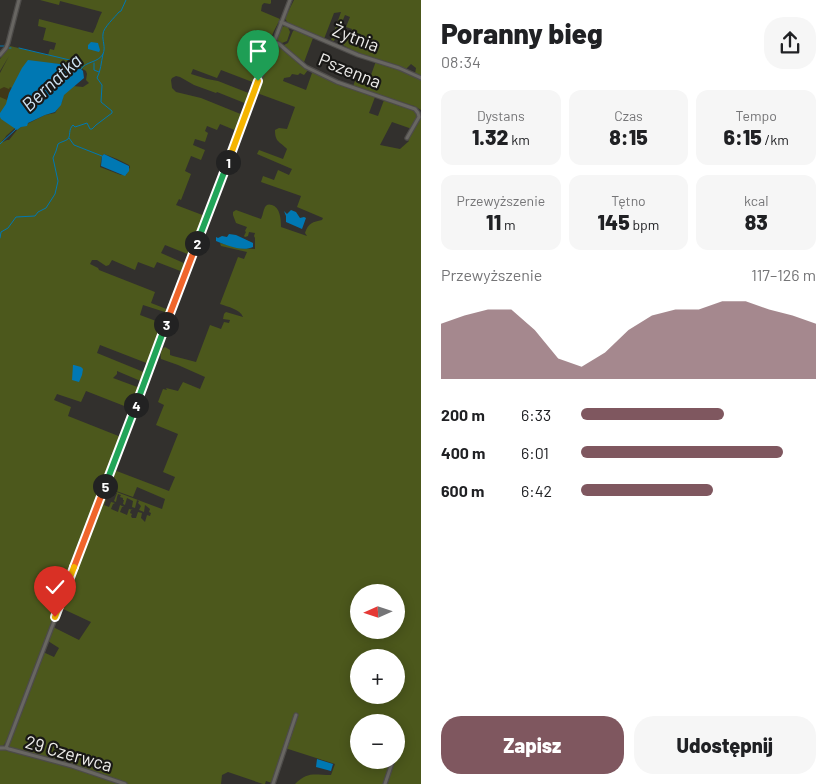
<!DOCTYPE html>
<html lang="pl">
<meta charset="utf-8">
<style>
body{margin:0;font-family:Barlow,sans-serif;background:#f6f6f6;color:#202124;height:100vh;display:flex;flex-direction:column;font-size:19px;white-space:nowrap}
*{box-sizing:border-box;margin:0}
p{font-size:16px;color:#757577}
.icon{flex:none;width:28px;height:28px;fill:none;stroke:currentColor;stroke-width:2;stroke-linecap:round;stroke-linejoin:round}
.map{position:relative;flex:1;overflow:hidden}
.details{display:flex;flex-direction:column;background:#fff;width:415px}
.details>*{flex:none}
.needle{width:32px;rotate:267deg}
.buttons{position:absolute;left:350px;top:584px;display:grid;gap:10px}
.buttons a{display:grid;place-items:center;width:55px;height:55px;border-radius:50%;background:#fff;box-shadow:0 2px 12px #0003;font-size:25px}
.pin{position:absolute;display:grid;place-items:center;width:42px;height:42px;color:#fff;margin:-51px -21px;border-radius:50% 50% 50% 0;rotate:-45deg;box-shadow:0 0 5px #0007}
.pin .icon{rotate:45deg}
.km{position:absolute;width:25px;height:25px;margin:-12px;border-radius:50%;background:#222;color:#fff;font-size:14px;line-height:25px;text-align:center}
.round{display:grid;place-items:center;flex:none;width:52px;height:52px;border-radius:20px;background:#f6f6f6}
.overview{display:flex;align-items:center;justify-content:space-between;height:85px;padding:0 20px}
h1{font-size:28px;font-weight:800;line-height:38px}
.stats{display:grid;grid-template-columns:repeat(3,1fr);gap:8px;height:85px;padding:5px 20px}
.stats div{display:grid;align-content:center;border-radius:12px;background:#f6f6f6;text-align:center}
.stats b{font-size:21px;font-weight:800}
.stats small{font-size:14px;font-weight:400}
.stats p{font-size:14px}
.chart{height:140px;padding:10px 20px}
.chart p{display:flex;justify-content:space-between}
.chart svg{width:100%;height:90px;margin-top:5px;fill:#7f575f;opacity:.7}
.primary-button{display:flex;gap:10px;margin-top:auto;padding:10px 20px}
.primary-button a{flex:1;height:58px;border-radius:20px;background:#7f575f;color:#fff;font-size:20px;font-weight:800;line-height:58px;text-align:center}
.primary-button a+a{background:#f6f6f6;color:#202124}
ul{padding:0 20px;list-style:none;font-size:16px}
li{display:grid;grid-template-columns:80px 60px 1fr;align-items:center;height:38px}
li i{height:12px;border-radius:6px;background:#7f575f}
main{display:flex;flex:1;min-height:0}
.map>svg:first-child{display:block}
.green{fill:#4c581c;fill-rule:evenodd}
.sand{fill:#403717}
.water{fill:#0078b3}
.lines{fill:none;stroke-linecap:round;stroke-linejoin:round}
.stream{stroke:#0078b3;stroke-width:1}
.minor-casing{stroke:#4d4b49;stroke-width:5.5}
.minor{stroke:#686662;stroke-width:3}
.split-1-casing{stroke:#fff;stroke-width:10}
.split-2-casing{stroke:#fff;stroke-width:10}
.split-3-casing{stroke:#fff;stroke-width:10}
.split-4-casing{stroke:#fff;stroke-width:10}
.split-5-casing{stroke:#fff;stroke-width:10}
.split-6-casing{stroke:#fff;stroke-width:10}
.split-7-casing{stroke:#fff;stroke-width:10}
.split-1{stroke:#f5b400;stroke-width:6}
.split-2{stroke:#22a559;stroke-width:6}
.split-3{stroke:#f0652b;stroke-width:6}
.split-4{stroke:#22a559;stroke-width:6}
.split-5{stroke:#22a559;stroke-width:6}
.split-6{stroke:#f0652b;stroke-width:6}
.split-7{stroke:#f5b400;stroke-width:6}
.labels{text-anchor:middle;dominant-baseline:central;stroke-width:4.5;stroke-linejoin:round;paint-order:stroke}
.street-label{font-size:18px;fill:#efeeec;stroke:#191816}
.water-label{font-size:19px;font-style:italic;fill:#cfe4f4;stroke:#191816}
</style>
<main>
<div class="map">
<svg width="421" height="784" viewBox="0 0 421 784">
<rect width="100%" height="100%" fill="#32302d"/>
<path class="green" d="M40,0H271V3L270,4L264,3L262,5L261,11L280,19C278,24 275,28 273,33C269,44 262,75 253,80L255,83L221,70L217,78L193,69L191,74L207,79L218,81L251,94L247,104L217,92L216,93L194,85L180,77L176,76L172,78L171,80L172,88L176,92L201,98L243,115L237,131L220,124L217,130L207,126L205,131L208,133L205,142L195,139L193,145L205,150L201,160L191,156L185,171L191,174L181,200L179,199L176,205L205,216L190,255L165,245L161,253L186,264L183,272L157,262L154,268L138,262L135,270L112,260L109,265L106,266L97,260H92L90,264L98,268L99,270L155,292L151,303L169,310L168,313L143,305L140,315L164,324L149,364L100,345L97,353L146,373L143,382L117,371V374L113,378L140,388L132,409L86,391L81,402L57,394L54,400L71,407L68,416L121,437L113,454L112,453L111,454L113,455L110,467L100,494V496H99V498L96,505L99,506L101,500H106L104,505L109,507L111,502L115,503L113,504L111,509L118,512L120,505L124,507H122L120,512L127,515L129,509L133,510H131L130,513L132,514L131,516L132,518H136L138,512L142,513L141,518L145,522L147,515L150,516L151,513L149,512L150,509L145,505L144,512L139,510L141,506L138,503L139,501L137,500L135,508L132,507L133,501L127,498L125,505L123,504L124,500H123V498L120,497L121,495L118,494L117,497L116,502L114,501L117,493L114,492L113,494L109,492L107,498L104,497V494L106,488L162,509L165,499L137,487L133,497L108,488L107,486L111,476L112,475L111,474L114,470L169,491L175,477L163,472L178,434L156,425L164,405L158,402L163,389L167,390L166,388L178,391L183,382L200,389L205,377L178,365L161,359C160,355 161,349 165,347L170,350V355L173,356L196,362L210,325L221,329L224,322L229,323L230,320L223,319L224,314L226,312L243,317C240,309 228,307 220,304L238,257L244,259L247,252L221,246L220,243L240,248L255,249V238L254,236L255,233L249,232L248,236L245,237L244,236L246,232L245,231L247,227L236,223L233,215V212L236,210L261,219C263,215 263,211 265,207C267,204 269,204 272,205C280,207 281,219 281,227L307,236L305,233C308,223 313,222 322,220L323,218L297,207L301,196L261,182L263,176L274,180L278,170L289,175L292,169L257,154L259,150L283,159L287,149C279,141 275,142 275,130L279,128L287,129L295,107L257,93L266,66H268V65L267,64L274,46L279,45L300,65L308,70L304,75L300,73L298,75L292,74L290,77L284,78L283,81L306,90L312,73H315L375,97L369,113L378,116L384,100L413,110C420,117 416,122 412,129L392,122L380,145L400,149L409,141L408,140L420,119L421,115V784H295C308,771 314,775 331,775L335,764L285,748L272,783L266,781L265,784H263L228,772L222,775L221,784H0V749L17,752L10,748L8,744L43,652L54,657L59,648L48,641L53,627L79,640L91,622L61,608L97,506L6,742L3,746L0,747V73L9,56L0,71V59L10,46L48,55L50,49L54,50L56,43L43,40L46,28L38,26L39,19L93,33C97,26 98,19 102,12L60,1L59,5ZM46,63L60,64L78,69L81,68L86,71L87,74L86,80L89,83L83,87L73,86L63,95L62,102L55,113L45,115L21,127L17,130L9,140H7L3,142L2,141L5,138L6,136L15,128L13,126ZM104,154L117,159L129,165L130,167L126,175H121L100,167L102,156ZM359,592H396V630H359ZM359,658H396V695H359ZM359,722H396V760H359Z
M294,0H421V77L415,74L416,68L411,64L406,69L400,66L355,52L343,45C347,39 351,36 352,29L346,27L350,17L345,15L334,41L331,40L341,12L334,13L324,39L288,24L285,18Z
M285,26L288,27L290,32L287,41L282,43L277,40V36L281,27Z
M295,30L304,33V34L313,38L303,65L282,46L288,43L293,31Z
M376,61L421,78V110L414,106L353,86L359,71L371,75Z"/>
<path class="sand" d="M4,87L9,89L10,87L12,88L7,100L0,97V89Z"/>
<path class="water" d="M91,42L98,43L100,50L99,52L88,49V45Z
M28,60L60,64L81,69L83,71L84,78L64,95L61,105L55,112L45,115L28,123L27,126L21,127L17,130L1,119L0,117V113L6,104L9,93L22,68Z
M104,154L129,166V171L125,176L101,166L102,156Z
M291,210L296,212L300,218L304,217L306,218L302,229L286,222V216L284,211L287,214Z
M229,234L236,235L251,242L253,243V247C242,252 226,245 216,241V237L218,238L222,236L227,237Z
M73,365H74L81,367L83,369L82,375L79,382L72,380Z
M317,759L333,764L331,771L316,767Z"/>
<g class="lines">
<path class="stream" d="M0,46H4
M9,48H11
M19,48L74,61L82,67
M94,63V70L99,72
M81,69C86,61 98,63 103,54C106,47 102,41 103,34C103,28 115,17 119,12L121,11L126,0
M69,138L74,145L102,156
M0,144L16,129
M0,238L1,232L8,228L16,217L35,216L38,212L46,208L55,194L58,181L53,158L56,151L58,144C60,142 66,141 68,139C71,135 68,130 73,125L75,127L87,123L90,129H92L96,125L112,113V111L101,102L102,85L97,78C101,70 101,63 103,54"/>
<g class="minor-casing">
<path id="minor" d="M281,22L358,55L399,68L421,78
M274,42L279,44L306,67L337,82L415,109L418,113L419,117L407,138
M0,55L6,48L8,43L19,0
M0,748H6
M6,748L290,0
M6,748L9,749L72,766L125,784
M273,784L296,715
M385,784L393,760"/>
</g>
<use href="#minor" class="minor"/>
</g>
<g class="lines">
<g class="split-1-casing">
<path id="split-1" d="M228,162L258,81"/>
</g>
<g class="split-2-casing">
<path id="split-2" d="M197,243L228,162"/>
</g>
<g class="split-3-casing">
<path id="split-3" d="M166,324L197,243"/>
</g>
<g class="split-4-casing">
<path id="split-4" d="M136,405L166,324"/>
</g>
<g class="split-5-casing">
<path id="split-5" d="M105,486L136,405"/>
</g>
<g class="split-6-casing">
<path id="split-6" d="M74,567L105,486"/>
</g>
<g class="split-7-casing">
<path id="split-7" d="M55,617L74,567"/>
</g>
<use href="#split-1" class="split-1"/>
<use href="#split-2" class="split-2"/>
<use href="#split-3" class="split-3"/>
<use href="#split-4" class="split-4"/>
<use href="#split-5" class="split-5"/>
<use href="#split-6" class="split-6"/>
<use href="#split-7" class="split-7"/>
</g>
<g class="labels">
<g class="street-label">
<text transform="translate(356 37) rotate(21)">Żytnia</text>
<text transform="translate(350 70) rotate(22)">Pszenna</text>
<text transform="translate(69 753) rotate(16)">29 Czerwca</text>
</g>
<g class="water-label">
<text transform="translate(51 82) rotate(-43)">Bernatka</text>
</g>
</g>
</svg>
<div class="buttons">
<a><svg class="needle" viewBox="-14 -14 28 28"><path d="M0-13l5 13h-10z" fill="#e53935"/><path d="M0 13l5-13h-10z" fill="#757577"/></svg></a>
<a>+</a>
<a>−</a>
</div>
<div class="pin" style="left:258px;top:81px;background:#1e9e55"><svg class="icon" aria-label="arrive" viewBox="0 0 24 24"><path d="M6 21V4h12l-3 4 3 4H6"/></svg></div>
<div class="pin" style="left:55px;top:617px;background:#d93025"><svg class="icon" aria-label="check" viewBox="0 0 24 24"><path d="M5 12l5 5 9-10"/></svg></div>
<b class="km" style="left:228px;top:162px">1</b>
<b class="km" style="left:197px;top:243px">2</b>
<b class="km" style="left:166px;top:324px">3</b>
<b class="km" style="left:136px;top:405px">4</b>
<b class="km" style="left:105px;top:486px">5</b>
</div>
<section class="details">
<div class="overview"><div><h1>Poranny bieg</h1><p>08:34</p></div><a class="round"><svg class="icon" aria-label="share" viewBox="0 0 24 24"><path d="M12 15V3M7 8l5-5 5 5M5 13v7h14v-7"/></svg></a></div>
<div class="stats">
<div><p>Dystans</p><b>1.32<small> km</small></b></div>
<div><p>Czas</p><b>8:15</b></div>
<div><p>Tempo</p><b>6:15<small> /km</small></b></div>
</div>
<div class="stats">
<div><p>Przewyższenie</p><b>11<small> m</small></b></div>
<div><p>Tętno</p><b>145<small> bpm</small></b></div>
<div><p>kcal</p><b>83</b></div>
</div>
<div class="chart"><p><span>Przewyższenie</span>117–126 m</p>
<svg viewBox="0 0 160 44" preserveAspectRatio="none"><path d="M0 44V17L10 13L20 10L30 10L40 20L50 34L60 38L70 31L80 20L90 13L100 10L110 10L120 6L130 6L140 10L150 13L160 17V44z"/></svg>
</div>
<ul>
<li><b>200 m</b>6:33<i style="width:61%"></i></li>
<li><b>400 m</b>6:01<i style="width:86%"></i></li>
<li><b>600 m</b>6:42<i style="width:56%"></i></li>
</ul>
<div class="primary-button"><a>Zapisz</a><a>Udostępnij</a></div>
</section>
</main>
